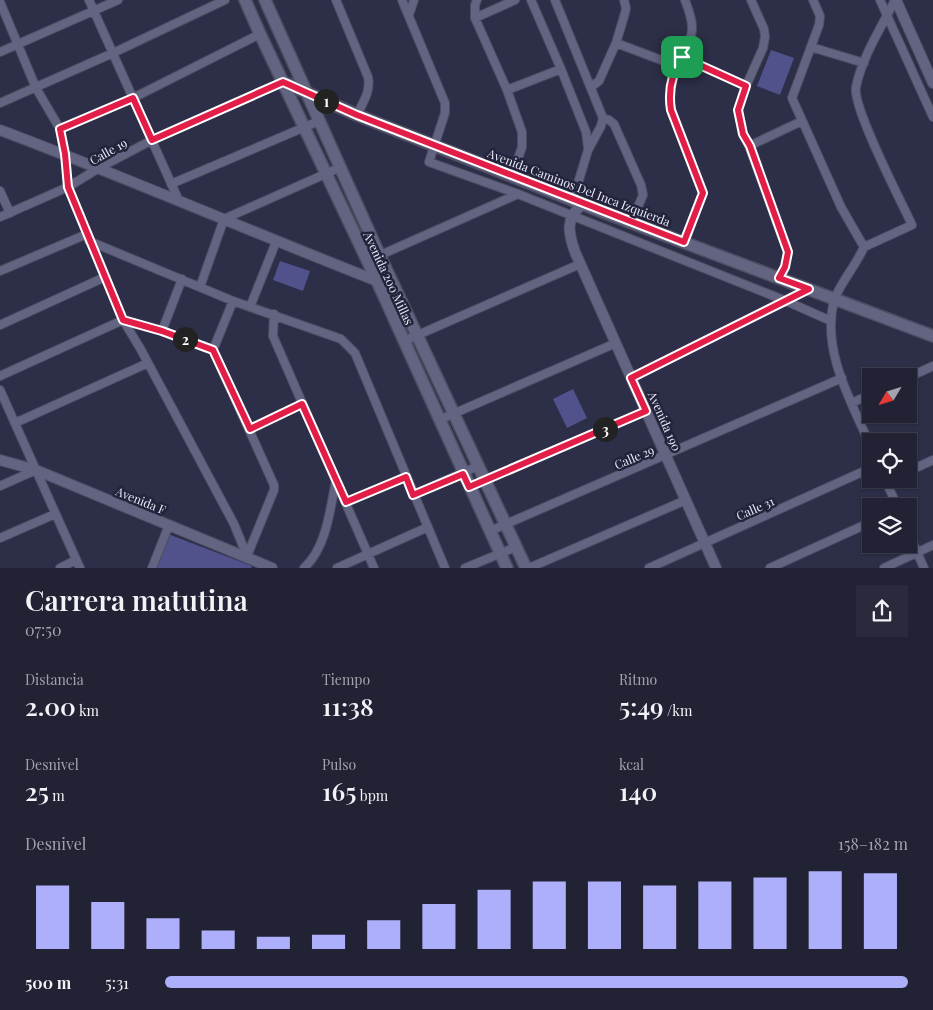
<!DOCTYPE html>
<html lang="es">
<meta charset="utf-8">
<style>
body{margin:0;font-family:"Playfair Display",serif;background:#2a2a3d;color:#f1f3f6;height:100vh;display:flex;flex-direction:column;font-size:19px;white-space:nowrap}
*{box-sizing:border-box;margin:0}
p{font-size:16px;color:#a2a4ad}
.icon{flex:none;width:28px;height:28px;fill:none;stroke:currentColor;stroke-width:2;stroke-linecap:round;stroke-linejoin:round}
.map{position:relative;height:568px;overflow:hidden}
.sheet{display:flex;flex-direction:column;background:#222235;flex:1}
.sheet>*{flex:none}
.needle{width:32px;rotate:232deg}
.tools{position:absolute;left:862px;top:368px;display:grid;gap:10px}
.tools a{display:grid;place-items:center;width:55px;height:55px;border-radius:0px;background:#222235;box-shadow:0 1px 4px #0004,0 0 0 1px #3f3f50;font-size:25px}
.pin{position:absolute;display:grid;place-items:center;width:42px;height:42px;color:#fff;margin:-21px;border-radius:10px;box-shadow:0 2px 8px #0006}
.km{position:absolute;width:25px;height:25px;margin:-12px;border-radius:50%;background:#222;color:#fff;font-size:14px;line-height:25px;text-align:center}
.round{display:grid;place-items:center;flex:none;width:52px;height:52px;border-radius:0px;background:#2a2a3d}
.head{display:flex;align-items:center;justify-content:space-between;height:85px;padding:0 25px}
h1{font-size:28px;font-weight:600;line-height:38px}
.figures{display:grid;grid-template-columns:repeat(3,1fr);gap:8px;height:85px;padding:5px 25px}
.figures div{display:grid;align-content:center}
.figures b{font-size:25px;font-weight:600}
.figures small{font-size:14px;font-weight:400}
.figures p{font-size:14px}
.chart{height:140px;padding:10px 25px}
.chart p{display:flex;justify-content:space-between}
.chart svg{width:100%;height:90px;margin-top:5px;stroke:#adaffb;stroke-width:6}
ul{padding:0 25px;list-style:none;font-size:16px}
li{display:grid;grid-template-columns:80px 60px 1fr;align-items:center;height:38px}
li i{height:12px;border-radius:6px;background:#adaffb}
.map>svg:first-child{display:block}
.green{fill:#51518c}
.lines{fill:none;stroke-linecap:round;stroke-linejoin:round}
.minor-casing{stroke:#4d4c62;stroke-width:10}
.tertiary-casing{stroke:#4d4c62;stroke-width:12}
.secondary-casing{stroke:#4d4c62;stroke-width:14}
.minor{stroke:#636481;stroke-width:8}
.tertiary{stroke:#636481;stroke-width:10}
.secondary{stroke:#636481;stroke-width:11}
.route-casing{stroke:#fff;stroke-width:10}
.route{stroke:#e11d48;stroke-width:6}
.labels{text-anchor:middle;dominant-baseline:central;stroke-width:5;stroke-linejoin:round;paint-order:stroke}
.street-label{font-size:12px;fill:#e8e9fa;stroke:#23243c}
</style>
<div class="map">
<svg width="933" height="568" viewBox="0 0 933 568">
<rect width="100%" height="100%" fill="#2d2e47"/>
<path class="green" d="M771,50L794,58L780,95L757,86Z
M280,261L310,271L303,291L273,280Z
M573,389L587,418L567,428L553,399Z
M168,534L252,566L251,568H154Z"/>
<g class="lines">
<g class="minor-casing">
<path id="minor" d="M89,0L179,201
M336,0L368,77C371,91 363,102 357,115
M402,0L445,103V113L429,162L518,194L786,301L831,321
M477,0L475,5V18L507,90L522,132V147L512,176
M531,0L561,69L586,132L588,148
M555,0L603,118L601,126L588,150L573,200
M751,0L764,29L765,37L763,48L746,86L738,110L743,134L749,146L788,252L785,267L779,278
M813,0L820,16L819,25L792,98L841,207L864,247C857,264 838,286 834,301C821,351 852,403 871,447
M880,0L933,117
M0,2L36,88L60,129L65,154L68,187L123,320L140,348L234,524L247,556
M409,15L414,0
M475,18L515,0
M616,43L677,66
M811,47L864,63
M0,52L118,0
M682,57L746,86
M591,87L599,81L616,43L625,13L626,8L624,0
M507,90L561,69
M0,103L113,53L225,0
M603,118L609,120L614,124L641,185L643,195L631,223
M60,129L133,98L260,34
M749,146L802,121
M171,184L319,121
M0,191L10,213
M0,217L68,187L99,168L152,140L283,82
M89,241L233,301L341,339L355,353L445,568
M684,243L703,193L671,110C669,95 671,81 676,67C681,55 693,41 692,27C692,18 688,8 685,0
M864,247L912,225C901,201 852,107 856,87C862,57 881,28 895,0
M367,261L518,194
M0,271L87,234
M200,287L224,219L341,167
M250,307L276,242
M274,314L273,336L374,568
M0,325L105,277
M162,331L182,279
M404,341L580,264
M213,350L233,301
M0,376L123,320L162,331L213,350L274,485V490L247,556
M909,377L933,366
M631,378L809,289
M0,390L80,568
M852,403L871,394
M439,420L616,343
M15,423L148,363
M250,429L302,404
M909,471L933,460
M885,479L897,506
M0,486L36,470
M469,487L646,411
M413,495L478,466
M347,502L406,477
M490,531L842,378
M909,534L924,568
M0,538L55,514
M60,568L76,560
M152,568L169,525
M304,568C327,547 330,509 336,480
M337,568L428,527
M465,568L516,547
M529,568L686,500
M649,568L871,468
M770,568L871,522
M884,568L933,545"/>
</g>
<g class="tertiary-casing">
<path id="tertiary" d="M896,0L933,83
M0,130C133,180 263,237 395,288
M583,204C565,218 568,232 575,252L716,568
M0,460L36,470L272,568"/>
</g>
<g class="secondary-casing">
<path id="secondary" d="M245,0L260,34L377,281L507,568
M265,0L380,256L526,568
M283,82L357,115L600,211L933,336"/>
</g>
<use href="#minor" class="minor"/>
<use href="#tertiary" class="tertiary"/>
<use href="#secondary" class="secondary"/>
</g>
<g class="lines">
<g class="route-casing">
<path id="route" d="M682,57L746,86L738,110L743,134L750,146L788,252L785,267L779,278L809,289L631,378L646,411L469,487L463,474L413,495L406,477L346,502L302,404L250,429L213,350L162,331L123,320L68,187L65,154L60,129L133,98L152,140L283,82L357,115L684,242L703,193L671,110C668,92 672,73 682,57Z"/>
</g>
<use href="#route" class="route"/>
</g>
<g class="labels">
<g class="street-label">
<text transform="translate(108 151) rotate(-29)">Calle 19</text>
<text transform="translate(579 187) rotate(21)">Avenida Caminos Del Inca Izquierda</text>
<text transform="translate(389 278) rotate(65)">Avenida 200 Millas</text>
<text transform="translate(665 421) rotate(66)">Avenida 190</text>
<text transform="translate(634 457) rotate(-23)">Calle 29</text>
<text transform="translate(141 500) rotate(22)">Avenida F</text>
<text transform="translate(755 508) rotate(-24)">Calle 31</text>
</g>
</g>
</svg>
<div class="tools">
<a><svg class="needle" viewBox="-14 -14 28 28"><path d="M0-13l5 13h-10z" fill="#e53935"/><path d="M0 13l5-13h-10z" fill="#a2a4ad"/></svg></a>
<a><svg class="icon" aria-label="locate" viewBox="0 0 24 24"><circle cx="12" cy="12" r="6"/><path d="M12 2v4M12 18v4M2 12h4M18 12h4"/></svg></a>
<a><svg class="icon" aria-label="layers" viewBox="0 0 24 24"><path d="M12 4l9 5-9 5-9-5zM3 14l9 5 9-5"/></svg></a>
</div>
<div class="pin" style="left:682px;top:57px;background:#1e9e55"><svg class="icon" aria-label="arrive" viewBox="0 0 24 24"><path d="M6 21V4h12l-3 4 3 4H6"/></svg></div>
<b class="km" style="left:326px;top:101px">1</b>
<b class="km" style="left:185px;top:339px">2</b>
<b class="km" style="left:605px;top:429px">3</b>
</div>
<section class="sheet">
<div class="head"><div><h1>Carrera matutina</h1><p>07:50</p></div><a class="round"><svg class="icon" aria-label="share" viewBox="0 0 24 24"><path d="M12 15V3M7 8l5-5 5 5M5 13v7h14v-7"/></svg></a></div>
<div class="figures">
<div><p>Distancia</p><b>2.00<small> km</small></b></div>
<div><p>Tiempo</p><b>11:38</b></div>
<div><p>Ritmo</p><b>5:49<small> /km</small></b></div>
</div>
<div class="figures">
<div><p>Desnivel</p><b>25<small> m</small></b></div>
<div><p>Pulso</p><b>165<small> bpm</small></b></div>
<div><p>kcal</p><b>140</b></div>
</div>
<div class="chart"><p><span>Desnivel</span>158–182 m</p>
<svg viewBox="0 0 160 44" preserveAspectRatio="none"><path d="M5 44V13M15 44V21M25 44V29M35 44V35M45 44V38M55 44V37M65 44V30M75 44V22M85 44V15M95 44V11M105 44V11M115 44V13M125 44V11M135 44V9M145 44V6M155 44V7"/></svg>
</div>
<ul>
<li><b>500 m</b>5:31<i style="width:100%"></i></li>
</ul>
</section>
